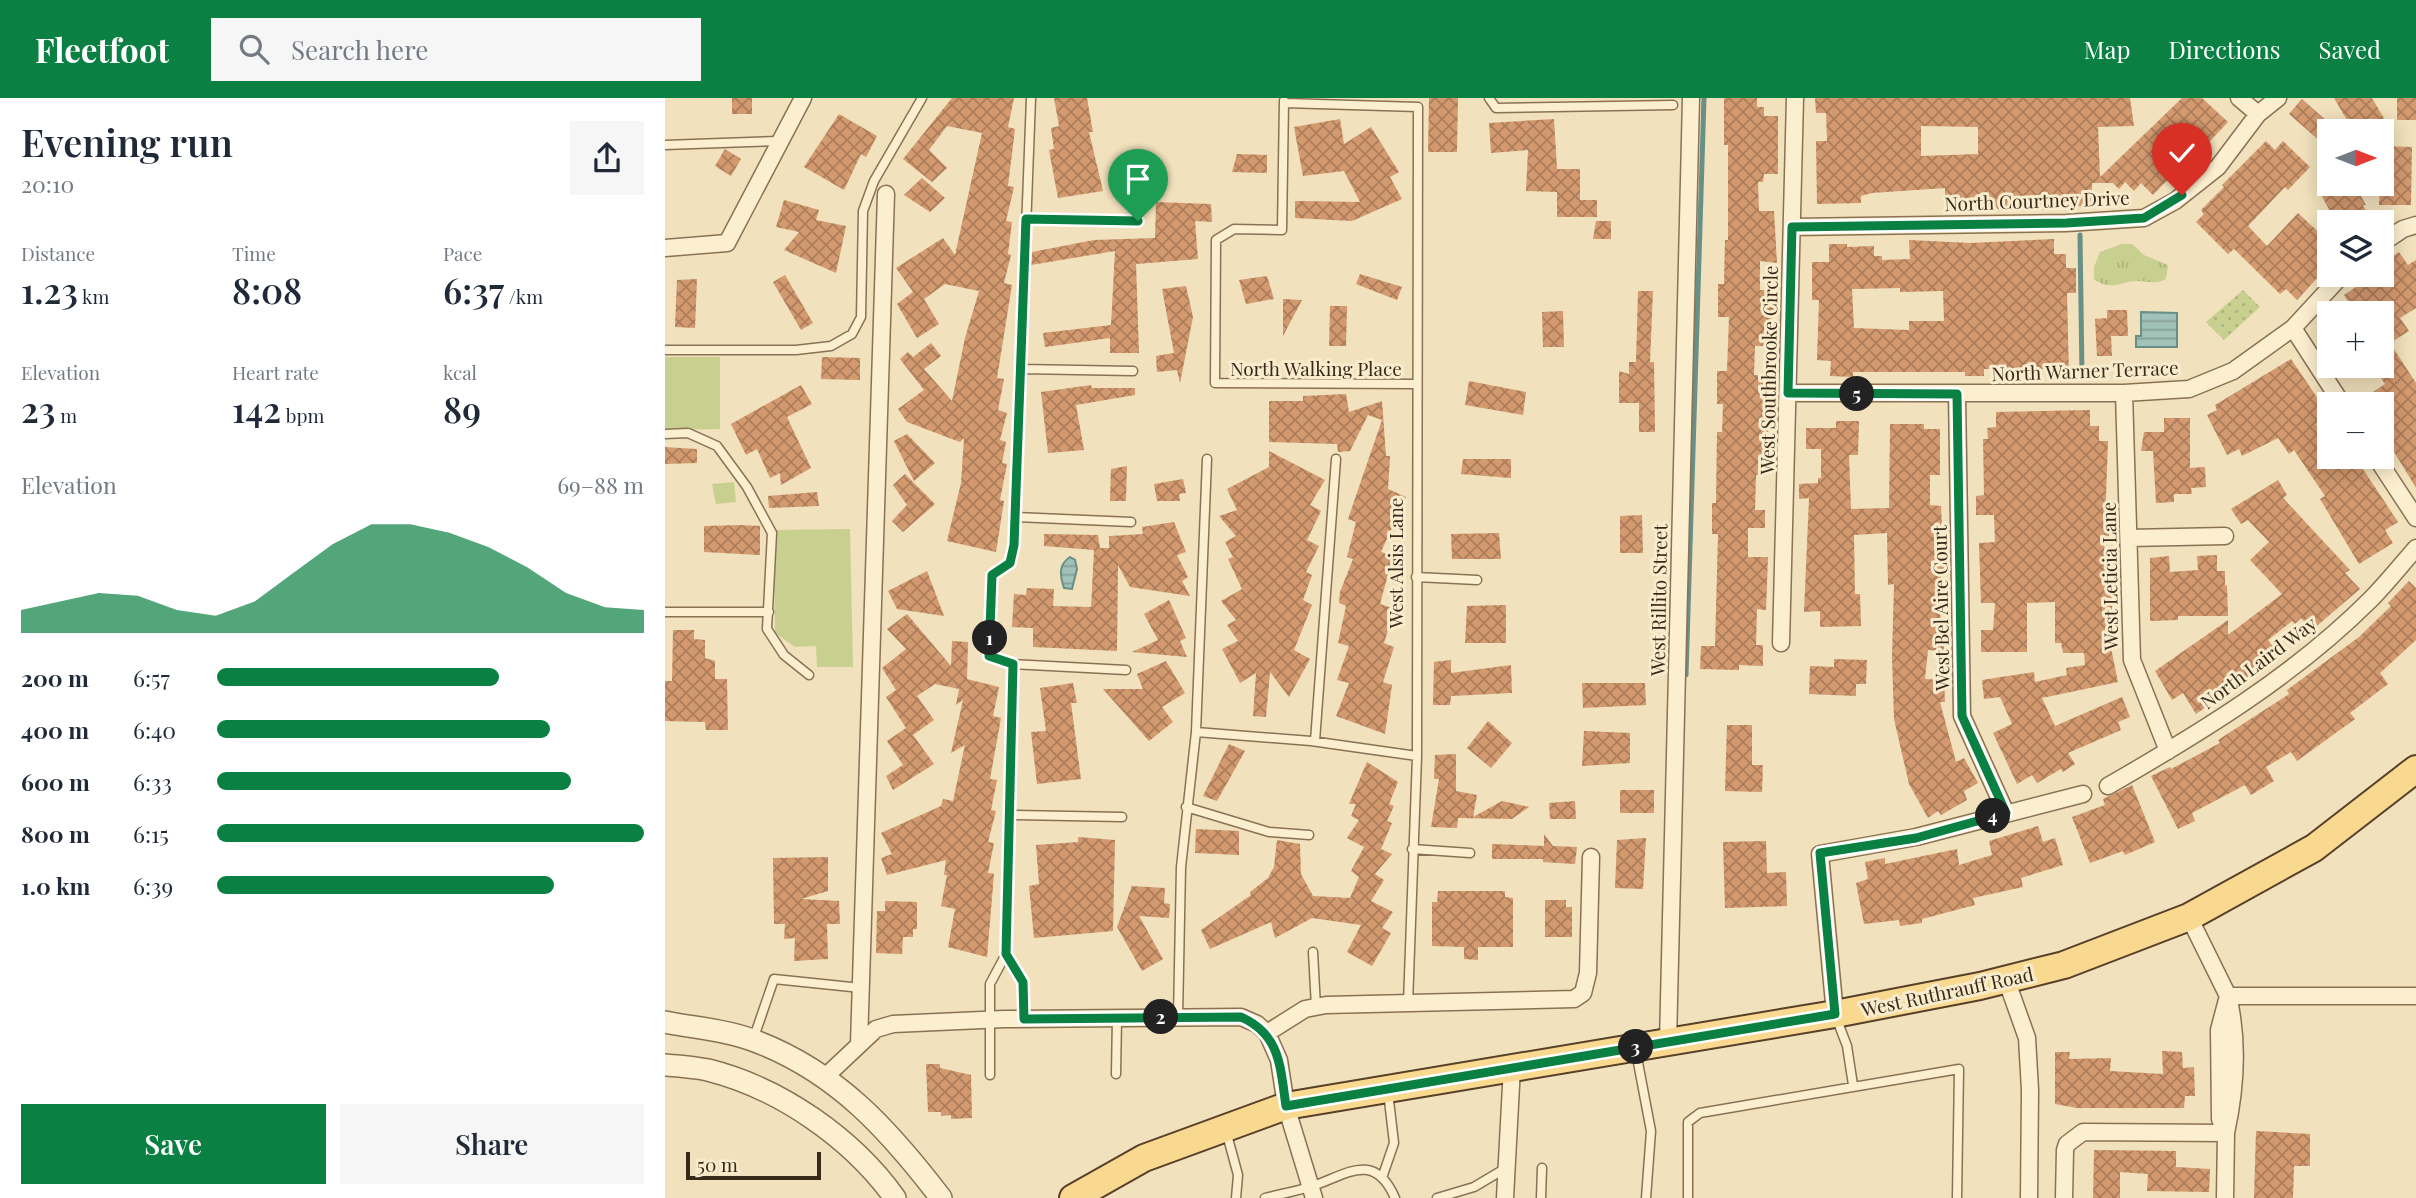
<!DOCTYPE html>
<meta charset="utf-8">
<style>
body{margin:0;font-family:"Playfair Display",serif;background:#f6f6f7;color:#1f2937;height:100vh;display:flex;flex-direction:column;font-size:26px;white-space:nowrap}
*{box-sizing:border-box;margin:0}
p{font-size:23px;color:#747a83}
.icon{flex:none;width:38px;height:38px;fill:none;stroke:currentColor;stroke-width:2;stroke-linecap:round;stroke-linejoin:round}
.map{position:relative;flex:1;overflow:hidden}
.drawer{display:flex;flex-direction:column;background:#fff;width:665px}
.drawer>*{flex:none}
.needle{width:46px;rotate:90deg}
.controls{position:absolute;left:1652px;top:21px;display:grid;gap:14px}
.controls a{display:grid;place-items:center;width:77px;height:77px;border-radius:0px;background:#fff;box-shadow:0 4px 18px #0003;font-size:35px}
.scale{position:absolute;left:21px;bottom:18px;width:135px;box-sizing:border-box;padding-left:7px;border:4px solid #38291b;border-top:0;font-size:19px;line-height:24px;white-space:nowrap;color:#38291b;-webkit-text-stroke:5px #f8eccd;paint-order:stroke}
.pin{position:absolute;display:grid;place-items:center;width:60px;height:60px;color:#fff;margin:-72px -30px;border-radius:50% 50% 50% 0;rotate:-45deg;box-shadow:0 0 7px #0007}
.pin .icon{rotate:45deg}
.km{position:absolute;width:35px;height:35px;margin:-18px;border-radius:50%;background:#222;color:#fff;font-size:19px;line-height:35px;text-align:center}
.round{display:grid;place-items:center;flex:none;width:74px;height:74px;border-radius:0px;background:#f6f6f7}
.headline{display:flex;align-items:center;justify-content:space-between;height:119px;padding:0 21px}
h1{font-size:38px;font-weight:600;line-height:52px}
.metrics{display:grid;grid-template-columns:repeat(3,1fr);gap:10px;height:119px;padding:7px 21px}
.metrics div{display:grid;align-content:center}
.metrics b{font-size:35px;font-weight:600}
.metrics small{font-size:19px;font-weight:400}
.metrics p{font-size:19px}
.chart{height:196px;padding:14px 21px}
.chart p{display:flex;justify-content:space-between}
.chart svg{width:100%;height:126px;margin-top:7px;fill:#0b8043;opacity:.7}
.primary-button{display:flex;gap:14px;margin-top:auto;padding:14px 21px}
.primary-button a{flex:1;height:80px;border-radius:0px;background:#0b8043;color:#fff;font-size:28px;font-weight:600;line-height:80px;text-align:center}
.primary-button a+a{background:#f6f6f7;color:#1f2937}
ul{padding:0 21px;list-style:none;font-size:23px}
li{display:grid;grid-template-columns:112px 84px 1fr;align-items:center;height:52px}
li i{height:18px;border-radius:9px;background:#0b8043}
header{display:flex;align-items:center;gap:42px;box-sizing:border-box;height:98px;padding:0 35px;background:#0b8043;color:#fff}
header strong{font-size:33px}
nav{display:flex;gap:38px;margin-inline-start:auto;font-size:24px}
.search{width:490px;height:63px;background:#f6f6f7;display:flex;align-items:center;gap:18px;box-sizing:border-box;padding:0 24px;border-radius:0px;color:#747a83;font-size:26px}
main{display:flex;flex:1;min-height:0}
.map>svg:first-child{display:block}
.grass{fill:url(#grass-tufts)}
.park{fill:url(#park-dots)}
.garden{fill:#c8d090}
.water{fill:url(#water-rules);stroke:#689086;stroke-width:2}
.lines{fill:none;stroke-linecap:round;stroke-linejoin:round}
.stream{stroke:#689086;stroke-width:5}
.building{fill:url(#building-cross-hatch);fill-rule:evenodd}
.service-casing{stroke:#8a7154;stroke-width:11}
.minor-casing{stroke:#8a7154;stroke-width:19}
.tertiary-casing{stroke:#8a7154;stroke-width:24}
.primary-casing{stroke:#573f29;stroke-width:30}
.service{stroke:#fcefd0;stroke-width:8}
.minor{stroke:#fcefd0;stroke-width:16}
.tertiary{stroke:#fcefd0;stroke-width:21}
.primary{stroke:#f9d890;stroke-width:26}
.route-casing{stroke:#fff;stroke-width:14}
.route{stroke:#0b8043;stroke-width:9}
.labels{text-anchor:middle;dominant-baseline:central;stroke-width:6;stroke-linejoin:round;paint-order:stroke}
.street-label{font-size:19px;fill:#38291b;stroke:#f8eccd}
</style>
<header>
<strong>Fleetfoot</strong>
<div class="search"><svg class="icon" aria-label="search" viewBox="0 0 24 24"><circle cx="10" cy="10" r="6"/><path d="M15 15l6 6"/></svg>Search here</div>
<nav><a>Map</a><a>Directions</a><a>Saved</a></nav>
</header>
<main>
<section class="drawer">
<div class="headline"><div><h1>Evening run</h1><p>20:10</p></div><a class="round"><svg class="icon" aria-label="share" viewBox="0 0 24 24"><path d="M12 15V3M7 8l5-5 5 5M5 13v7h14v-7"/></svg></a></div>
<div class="metrics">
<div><p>Distance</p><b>1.23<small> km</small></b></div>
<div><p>Time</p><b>8:08</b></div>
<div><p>Pace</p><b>6:37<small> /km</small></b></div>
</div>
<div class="metrics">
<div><p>Elevation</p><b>23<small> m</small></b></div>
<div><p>Heart rate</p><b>142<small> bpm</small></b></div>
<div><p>kcal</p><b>89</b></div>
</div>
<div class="chart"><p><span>Elevation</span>69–88 m</p>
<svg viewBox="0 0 160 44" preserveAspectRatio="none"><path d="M0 44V36L10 33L20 30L30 31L40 36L50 38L60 33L70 23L80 13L90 6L100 6L110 9L120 14L130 21L140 30L150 35L160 36V44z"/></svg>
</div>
<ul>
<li><b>200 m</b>6:57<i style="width:66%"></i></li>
<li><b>400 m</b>6:40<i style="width:78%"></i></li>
<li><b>600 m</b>6:33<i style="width:83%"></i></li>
<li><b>800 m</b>6:15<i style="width:100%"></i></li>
<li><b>1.0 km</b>6:39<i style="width:79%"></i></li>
</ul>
<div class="primary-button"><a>Save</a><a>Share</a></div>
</section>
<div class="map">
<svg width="1751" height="1100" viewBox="0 0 1751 1100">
<defs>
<pattern id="grass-tufts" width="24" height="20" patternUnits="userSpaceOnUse" patternTransform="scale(1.75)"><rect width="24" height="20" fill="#c8d090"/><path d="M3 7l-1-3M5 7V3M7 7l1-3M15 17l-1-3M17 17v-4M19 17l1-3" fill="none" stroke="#adb37c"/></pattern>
<pattern id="park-dots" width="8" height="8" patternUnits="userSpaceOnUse" patternTransform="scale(1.75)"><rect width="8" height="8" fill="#c8d090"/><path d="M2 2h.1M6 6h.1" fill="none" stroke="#adb37c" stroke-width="1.8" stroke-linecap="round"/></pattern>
<pattern id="water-rules" width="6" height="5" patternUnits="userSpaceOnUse" patternTransform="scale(1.75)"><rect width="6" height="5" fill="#a1c2b8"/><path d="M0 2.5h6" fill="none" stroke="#849e95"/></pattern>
<pattern id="building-cross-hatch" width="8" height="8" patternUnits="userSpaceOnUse" patternTransform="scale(1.75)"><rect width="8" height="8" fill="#d3996f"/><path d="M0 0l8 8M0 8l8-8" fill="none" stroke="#ac7d5a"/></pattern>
</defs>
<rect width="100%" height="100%" fill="#f1e1bc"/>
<path class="grass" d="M1457,146H1467L1479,157L1503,167L1501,181C1491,187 1483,183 1473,183C1455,183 1447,194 1429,181V169L1435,154Z"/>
<path class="park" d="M1578,192L1595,209L1559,242L1541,224Z"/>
<path class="garden" d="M0,259H55V331L0,332Z
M69,384L71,404L51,406L47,386Z
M185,431L188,569H152L151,548L130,549L110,535L109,432Z"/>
<path class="water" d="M1476,214L1512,215V249H1471V238H1476Z
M405,459L410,462L412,471L407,491L399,490C395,478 393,467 405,459Z"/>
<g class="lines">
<path class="stream" d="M1415,137L1417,277
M1021,577L1039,0"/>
</g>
<path class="building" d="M67,0H87V16H67Z
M287,0H349L343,29L350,31L343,88L349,89L341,123L347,124L343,156L346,157L339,185L347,187L332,280L339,281L333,312L342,315L335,342L341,344L337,365L342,366L335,402L339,403L331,454L282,443L296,385L299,340L295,344L242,324L233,311L259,292L235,261L243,254L248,259L266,245L276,258L259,271L287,303L300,240L314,193L280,186L259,201L274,226L252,240L232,206L248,194L231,170L278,140L290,157L317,35L282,28L264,52L282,70L267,84L238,61Z
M389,0H422L428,34H424L438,93L393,100L384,52L389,51L386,30L394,28Z
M764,0H793L792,54H763Z
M1059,0H1092V9H1099V18H1113V76H1099L1098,84H1093L1094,113H1109L1112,165L1095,163V192H1110V212H1107L1106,248H1090L1089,277H1107L1100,378L1091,377L1090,412H1100V430H1083V459H1103L1101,512L1092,511L1091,547H1098V568L1074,567V572L1035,571L1036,548H1050L1053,436H1047V405H1051L1052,334H1057L1058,306H1052V273H1062L1064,219H1053V186H1059L1060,142H1063V47H1059Z
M1150,0H1465L1469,28L1433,29L1435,79L1517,0H1537L1563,24L1533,56L1536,60L1524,72L1518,66L1488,97L1476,85L1469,93L1460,84L1454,91L1448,85H1427V108L1387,109V112L1322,111V106L1280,107V90L1207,95L1196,98V105L1152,106L1151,43H1162L1161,15H1151ZM1256,28L1313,29V56L1256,58Z
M1669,0H1707L1720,22H1682Z
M1732,0H1751V22H1732Z
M1637,1L1664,25V51L1624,16Z
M174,16L212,38L201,59L196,56L179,92L139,69Z
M675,21L679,46L706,29L734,74L725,79L737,101L687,123L630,120V103L695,104L679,73L638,78L629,29Z
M889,21L892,71H915V102H932V119H892V94L861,93L863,52L826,55L824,25Z
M1601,43L1610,52L1618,43L1645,69L1623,92L1620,89L1583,128L1602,148L1633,115L1664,144V167L1632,202L1621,191L1615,196L1569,151L1563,156L1531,124L1539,116L1536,112L1559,89L1557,87Z
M1717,48L1747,49L1746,107H1714Z
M60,51L76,61L66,78L50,68Z
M572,56L602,57V75L567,74Z
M257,80L280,100L265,114L239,97Z
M1667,86H1689L1701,107H1698L1707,124H1671L1654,93Z
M119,102L154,112L151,122L181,128L171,175L119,152L134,134L111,129Z
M491,104L546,106L547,124L530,123L533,161L471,166L474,255H445V240L380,249L378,235L446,227L450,153L366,167L367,154L429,142L490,140Z
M931,123H946V141H928Z
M1389,141V156H1401V170H1411V195H1402L1404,277H1383V271H1319V278H1300V274H1188V279L1165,278L1166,263L1152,262L1154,202H1147V164H1164V146H1182V149L1209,148V158H1217V162L1245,161L1244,142L1305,145ZM1235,190V194L1278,193L1279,223H1244V232L1189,230L1187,191Z
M1734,154L1743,167L1751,162V210L1735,220L1744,233L1725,245L1751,285V390L1717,334V306H1690L1720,286L1708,268H1717V215H1690L1679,197L1703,181L1701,177H1717V165Z
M695,176L737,189L732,202L691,186Z
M120,177L148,225L136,232L108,184Z
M602,178L609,201L581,206L574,182Z
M32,181L30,230L10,229L12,182Z
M521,188L528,219L515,285L512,272L492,274L491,258L509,255L497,191Z
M973,193H988L985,264H989L990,334H974V305H954V273L964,276V264H971Z
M618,201L637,202L618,238Z
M665,208H682L681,248H664Z
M1442,212H1462L1463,238H1446L1447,258H1432L1430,221L1442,220Z
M898,213L899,249H878L877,214Z
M157,259L195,260V282L156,281Z
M1626,261L1664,317L1651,326L1664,348V359H1690L1733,424L1720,432L1728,445L1694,466L1655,401L1660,398L1629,352L1624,356L1613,340L1577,358L1574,351L1562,357L1542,317L1552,312L1550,307Z
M804,283L861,294L858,317L800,307Z
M136,287L147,306L122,319L146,370L116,387L115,375L105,380L92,351L81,357L66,326Z
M426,287L427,290H470V297L411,307L419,352L383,355L376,294Z
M681,296L684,314L717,303L721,358H725L723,391L741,399L716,454L728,458L715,506L730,511L719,545L729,549L718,584L727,587L720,636L671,618L684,585L672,582L684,548L673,545L681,508L674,505L675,494L688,461L682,459L691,424L683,421L717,322L703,317L685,353L673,354L672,346L604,344V303H638V298Z
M1425,312V328H1434V343H1443L1440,427H1444V441H1439L1440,475H1447V535H1443L1453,584L1377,600L1390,628L1457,599L1465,619L1453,624L1456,632L1403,655L1410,666L1398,674L1396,671L1372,685L1367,677L1352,686L1328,635L1347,626L1335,599L1319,601L1317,582L1369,574L1370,584L1402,577L1401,570L1420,567L1419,555H1398L1396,545H1390V504L1362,505V554H1316V532H1328L1330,505H1316L1314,445L1330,444L1329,417H1311V398L1319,397L1318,341H1323L1322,330L1331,329V314Z
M1499,320H1525V370L1540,369L1541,389L1526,390L1527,396H1509V404L1491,405L1488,353H1476L1479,334H1499Z
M1171,323H1194L1193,357H1184L1186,411L1224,410L1225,326H1259V331H1275V377H1265V407L1276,408L1279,475H1276L1275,537H1279V553L1263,552L1260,581L1279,582L1280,604H1275L1291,664L1299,660L1313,685L1299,693L1302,702L1276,717L1273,713L1263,720L1244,686L1229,621L1227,559L1229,486L1223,487L1222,435L1189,437L1190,496H1195L1196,528L1155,529V513L1139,514L1144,400L1134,401V386L1153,385V380H1156V351H1141V330H1171Z
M242,336L270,365L249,383L229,343Z
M0,349L32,351V365L0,366Z
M604,353L660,382L645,407L656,413L642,442L654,448L641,474L647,477L638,502L647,507L629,552L645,561L624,599L605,574L601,619L588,618L591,575L575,585L557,551L573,543L562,527L571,522L556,503L577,491L563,461L568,459L560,444L571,438L554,418L572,412L562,391L604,369Z
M798,361H846V380L796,376Z
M462,368L461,403H445L446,371Z
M240,376L270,406L238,434L227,423L242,407L228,387Z
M518,381L521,395L514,396L515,403H492L489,386Z
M1613,382L1622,397L1618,400L1685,472L1680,475L1695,491L1647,532L1636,520L1630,526L1627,523L1603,542L1614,557L1531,616L1518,595L1507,602L1490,573L1563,522V537L1617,496L1585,462L1604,444L1583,422L1576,426L1566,411Z
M152,394L154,408L104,410L103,398Z
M977,417L978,455H955V418Z
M509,424L521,454L512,457L523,479L517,483L525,498L465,489L453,467L452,553L368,549V530L347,529L349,496L361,497L362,490L389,491L388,508L426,509L429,452L379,448V436L433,437L435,450H444V438L478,436L477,429Z
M75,427L95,428V457L39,454V428Z
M834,435L836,461H787L786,436Z
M1552,457V473H1560V488L1562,487L1563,518H1513V522L1485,523V460L1504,458L1505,474L1533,472L1532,458Z
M262,473L279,518L232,511L223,493Z
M1744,483L1751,490V542L1715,575L1723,586L1685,615L1690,621L1632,663L1626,654L1601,669L1609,683L1586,697L1580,687L1527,715L1530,723L1513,731L1486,678L1505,669L1506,671L1555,645L1553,642L1624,596L1622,592L1694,539L1726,508L1723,505Z
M504,502L521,540L515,543L522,559L467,554L493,542L479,516Z
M841,507V545H800L802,508Z
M242,516L286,568L287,543L303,544L302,581L334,589L328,618L336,620L325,681L332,682L326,712L331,713L323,744L329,745L323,775L329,776L322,859L283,849L290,811L276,808L282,777H279L281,762L222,777L216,760L227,756L216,735L276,708L278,701L288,703L300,647L286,655L298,602L291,607L294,591L270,586L252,598L269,622L248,637L269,666L228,692L221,678L238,667L222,643L241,630L221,599L231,592L217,570L241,551L222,531Z
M8,532H29V541L40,542V560L50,563V581H62L63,632H41L40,624L0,623V583H7Z
M1169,561L1202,562L1201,586H1191V598L1144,596L1145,568L1169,569Z
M786,562V575L846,567L847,595L786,598L785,607H768L769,564Z
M501,563L520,595L497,609L508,624L484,643L438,591H478L472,576Z
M408,585L412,605H406L416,681L372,686L366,634L381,633L375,590Z
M917,585H980L981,607L918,610Z
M823,623L847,645L826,670L802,650Z
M1062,627H1087V667H1098L1097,694L1060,693Z
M919,633L965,635V665L917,668Z
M564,646L580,653L552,703L538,698Z
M791,656V693L812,697L808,719L837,703L864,709L847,721L793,720L792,730L766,729L774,681H769L770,657Z
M702,664L733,684L724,706L729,708L722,723L727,725L716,751L727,756L710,776L719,782L706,803L728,814L717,830L726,835L707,868L682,854L696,827L647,820L610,840L606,824L545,851L536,832L586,797L585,794L603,780L609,769L612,742L635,746L636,776L648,798L685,800L694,779L686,773L699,749L682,740L694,722L686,718L691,706H684Z
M1467,687L1490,744L1460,757L1458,753L1425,765L1407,719L1440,707L1438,701Z
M955,692H989V715H955Z
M910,703L911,721H885L884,705Z
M1373,728L1378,744L1390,740L1398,767L1356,780L1358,789L1308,800L1310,807L1257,821V825L1235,828L1234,822L1199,826L1191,785L1203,781L1200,764L1220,760V766L1292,751L1294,767L1327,757L1324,743Z
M531,731L574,733V757L530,755Z
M879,736L888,748L912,749L910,766L878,764V761H827V746L879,748Z
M413,739L450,742L448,833L369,840L364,788L374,786L371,747L413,744Z
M981,740L978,791L950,790L952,742Z
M1101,743L1102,775L1121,774L1122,808L1060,810L1058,744Z
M163,759V793L136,801L174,803L175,826H162L163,861L129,863L130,840L119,841L120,826H109L108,760Z
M467,788L500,790L499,805L505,806L504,820L474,818L498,861L477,873L452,829Z
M773,793H840V799L848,800V849H813V862L799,861V849L767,848V804H772Z
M880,802H901V809H907V839H880Z
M220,803L252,804V831H248V839H238L237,856L211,855L212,813H220Z
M1497,953L1517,954L1518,970L1529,969L1530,998H1520L1519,1010H1412L1390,1006V954H1405L1404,961L1446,960L1445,973L1498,976Z
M261,966H275V970L306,977L307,1020L286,1021V1017L276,1018V1014H263Z
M1591,1033L1645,1036V1068H1629L1628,1100H1589Z
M1429,1052L1511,1053V1069L1545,1071L1544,1094L1482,1093L1483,1076L1455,1074V1100H1428Z"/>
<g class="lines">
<g class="service-casing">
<path id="service" d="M824,0L831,10L1008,7
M619,3L617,132L569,131L551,142L550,285L752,286
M619,5L753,9L752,658L743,906
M0,47L114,43
M361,121L473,123
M0,252H131L166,248L187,236L196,219L198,113L209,83L257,0
M356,271L468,273
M0,336L23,335L52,348L82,389L107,435L102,531L119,557L144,577
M350,419L466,424
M751,479L812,482
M0,514H104
M348,566L461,572
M531,634L646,643L752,658
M650,643L671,361
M521,709L604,734L644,737
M345,717L457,719
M747,751L805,755
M648,854L651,909
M513,919L516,769L531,634L542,361
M1171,919L1182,948L1188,987
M359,921L358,884L341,856L348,566L324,558L327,477L345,465L349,447L366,0
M88,942L109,881L196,890
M971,954L986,1033L981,1100
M451,976L452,920
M325,977V886L341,856
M561,1033L573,1077L571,1100
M717,1080L729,1045L723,994
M600,1100C616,1096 632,1093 648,1088C681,1077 709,1052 730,1100
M772,1100L809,1089L841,1070
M876,1100L877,1070
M1023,1100V1024L1035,1015L1294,971L1292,1100"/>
</g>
<g class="minor-casing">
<path id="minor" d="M1574,0L1593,16
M1127,129L1401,125L1479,120L1510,103L1553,69L1593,16L1613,0
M1717,145L1738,131L1751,127
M0,150L62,145L138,0
M1628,230L1677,306
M1123,295H1459L1524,291L1568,273L1628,230L1677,177
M1459,295L1467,562L1503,653
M1292,296L1297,618L1341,715
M1711,359L1751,420
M1464,440L1560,438
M1116,545L1130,0
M1443,688C1535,635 1629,578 1705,502C1721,486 1736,467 1751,450
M1524,819L1563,898H1751
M1341,881L1362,940L1365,992L1364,1100
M1563,898C1574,944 1571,989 1561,1035L1555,1021L1554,932Z
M1170,916L1155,756L1251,739L1418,696
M602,935L640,911L661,907L909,901L918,895L923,875L926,759
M1003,944L1026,0
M194,946L221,96
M160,979L211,931L228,926L339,921L576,919L592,926L602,935L614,962L621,1008L649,1100
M840,1100L847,969
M1399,1100L1400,1052L1402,1046L1418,1034L1561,1035L1560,1100"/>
</g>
<g class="tertiary-casing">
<path id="tertiary" d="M0,924C29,930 62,932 90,943C172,974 224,1032 276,1100
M0,967C14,968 29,969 43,972C115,990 187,1040 230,1100"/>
</g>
<g class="primary-casing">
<path id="primary" d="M408,1100L479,1060L621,1008L1170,916L1315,888L1399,867L1524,819L1649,750L1751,671"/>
</g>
<use href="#service" class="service"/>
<use href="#minor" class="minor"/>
<use href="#tertiary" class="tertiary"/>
<use href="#primary" class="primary"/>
</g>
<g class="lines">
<g class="route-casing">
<path id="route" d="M473,123L361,121L349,447L345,465L327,477L324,558L348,566L341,856L358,884L359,921L576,919C616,937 615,969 621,1008L1170,916L1155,755L1251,740L1341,715L1297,618L1292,296L1123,295L1127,129L1401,125L1479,120L1517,97"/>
</g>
<use href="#route" class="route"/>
</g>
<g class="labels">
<g class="street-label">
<text transform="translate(1372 102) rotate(-2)">North Courtney Drive</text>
<text x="651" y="270">North Walking Place</text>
<text transform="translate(1103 272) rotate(-89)">West Southbrooke Circle</text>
<text transform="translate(1420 272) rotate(-2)">North Warner Terrace</text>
<text transform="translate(730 465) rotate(-90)">West Alsis Lane</text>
<text transform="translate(1444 478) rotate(-91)">West Leticia Lane</text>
<text transform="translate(993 502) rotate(-89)">West Rillito Street</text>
<text transform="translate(1275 510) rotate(-91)">West Bel Aire Court</text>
<text transform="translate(1593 564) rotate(-37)">North Laird Way</text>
<text transform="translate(1282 893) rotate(-12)">West Ruthrauff Road</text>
</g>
</g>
</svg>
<div class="controls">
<a><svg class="needle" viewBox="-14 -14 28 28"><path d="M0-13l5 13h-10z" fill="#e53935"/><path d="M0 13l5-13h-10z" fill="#747a83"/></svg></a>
<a><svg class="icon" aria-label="layers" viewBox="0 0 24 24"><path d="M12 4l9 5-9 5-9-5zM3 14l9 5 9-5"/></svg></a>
<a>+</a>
<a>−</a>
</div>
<div class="scale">50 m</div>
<div class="pin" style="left:473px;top:123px;background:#1e9e55"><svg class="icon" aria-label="arrive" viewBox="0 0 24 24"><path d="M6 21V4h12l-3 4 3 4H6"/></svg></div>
<div class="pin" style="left:1517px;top:97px;background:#d93025"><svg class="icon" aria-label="check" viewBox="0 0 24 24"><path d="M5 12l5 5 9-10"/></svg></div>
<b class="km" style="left:325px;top:540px">1</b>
<b class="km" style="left:496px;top:919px">2</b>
<b class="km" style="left:971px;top:949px">3</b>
<b class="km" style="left:1328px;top:718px">4</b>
<b class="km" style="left:1192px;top:296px">5</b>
</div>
</main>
